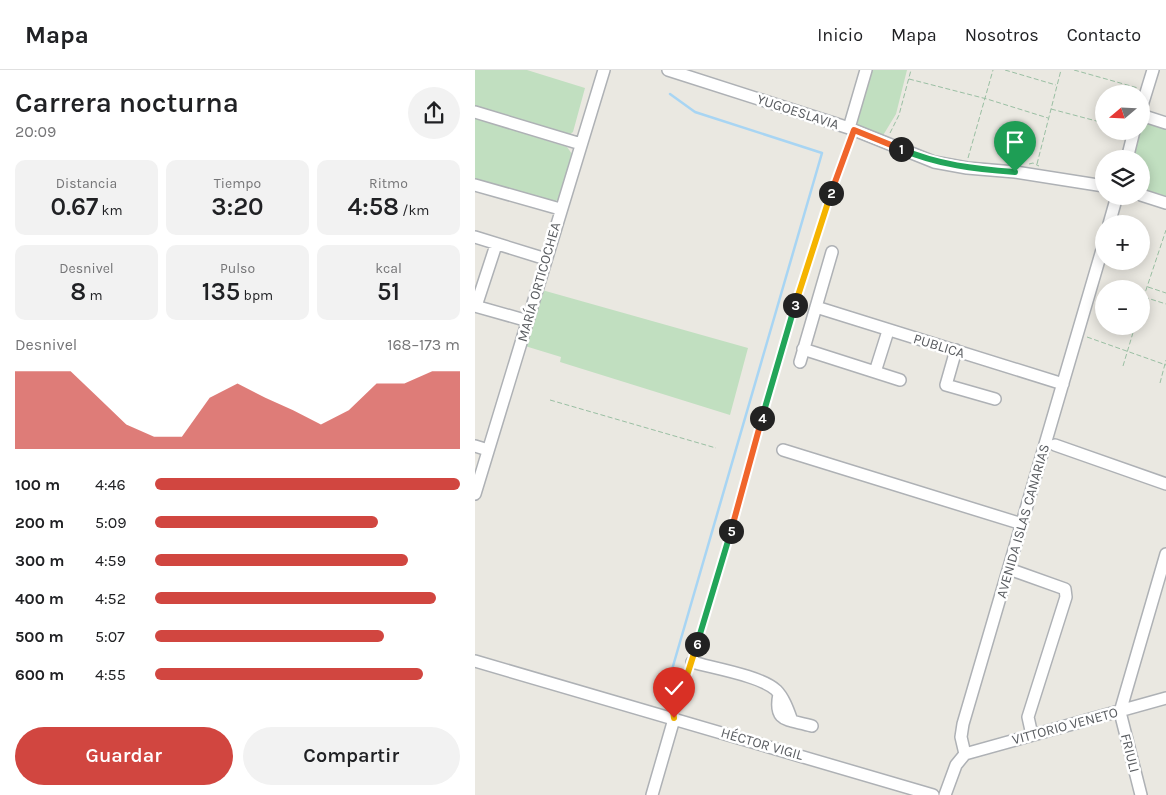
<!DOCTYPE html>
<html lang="es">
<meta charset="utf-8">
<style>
body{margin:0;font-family:Karla,sans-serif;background:#f2f2f2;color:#202124;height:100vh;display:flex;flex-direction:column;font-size:19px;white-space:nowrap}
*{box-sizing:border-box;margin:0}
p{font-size:16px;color:#757577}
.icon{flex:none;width:28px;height:28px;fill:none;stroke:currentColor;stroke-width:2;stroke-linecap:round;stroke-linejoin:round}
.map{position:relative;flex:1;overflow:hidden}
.drawer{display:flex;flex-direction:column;background:#fff;width:475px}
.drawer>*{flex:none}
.needle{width:32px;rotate:251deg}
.tools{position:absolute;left:620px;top:15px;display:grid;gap:10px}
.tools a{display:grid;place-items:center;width:55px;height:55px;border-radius:50%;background:#fff;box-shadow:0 2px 12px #0003;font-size:25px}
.pin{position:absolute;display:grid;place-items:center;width:42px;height:42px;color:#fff;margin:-51px -21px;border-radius:50% 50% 50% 0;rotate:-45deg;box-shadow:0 0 5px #0007}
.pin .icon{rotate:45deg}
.km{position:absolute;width:25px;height:25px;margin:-12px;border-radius:50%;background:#222;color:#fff;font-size:14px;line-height:25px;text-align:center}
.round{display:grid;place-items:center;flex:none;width:52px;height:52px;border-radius:26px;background:#f2f2f2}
.summary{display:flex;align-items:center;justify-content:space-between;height:85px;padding:0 15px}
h1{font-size:28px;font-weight:600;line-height:38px}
.metrics{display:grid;grid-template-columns:repeat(3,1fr);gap:8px;height:85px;padding:5px 15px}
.metrics div{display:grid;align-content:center;border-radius:10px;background:#f2f2f2;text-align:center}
.metrics b{font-size:25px;font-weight:600}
.metrics small{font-size:14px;font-weight:400}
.metrics p{font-size:14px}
.chart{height:140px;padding:10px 15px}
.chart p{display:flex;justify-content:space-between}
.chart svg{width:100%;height:90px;margin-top:5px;fill:#d14640;opacity:.7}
.button{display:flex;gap:10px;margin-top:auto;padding:10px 15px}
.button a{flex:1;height:58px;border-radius:30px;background:#d14640;color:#fff;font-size:20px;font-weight:600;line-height:58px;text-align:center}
.button a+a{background:#f2f2f2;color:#202124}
ul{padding:0 15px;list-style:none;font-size:16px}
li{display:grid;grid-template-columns:80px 60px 1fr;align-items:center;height:38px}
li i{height:12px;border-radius:6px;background:#d14640}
header{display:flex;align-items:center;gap:30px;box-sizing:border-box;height:70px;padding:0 25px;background:#fff;border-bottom:1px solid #e0e0e0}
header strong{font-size:24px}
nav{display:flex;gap:28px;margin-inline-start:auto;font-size:18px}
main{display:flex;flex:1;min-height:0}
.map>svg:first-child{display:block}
.green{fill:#c1dfc0}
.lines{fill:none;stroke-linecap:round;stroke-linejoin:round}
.stream{stroke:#a8d5f3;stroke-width:2.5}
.minor-casing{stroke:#aeb1b5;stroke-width:14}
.path{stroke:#9abfa3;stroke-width:1;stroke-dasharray:5 2.5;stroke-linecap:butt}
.minor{stroke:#fff;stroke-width:11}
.split-1-casing{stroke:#fff;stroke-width:10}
.split-2-casing{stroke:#fff;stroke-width:10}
.split-3-casing{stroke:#fff;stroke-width:10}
.split-4-casing{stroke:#fff;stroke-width:10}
.split-5-casing{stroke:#fff;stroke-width:10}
.split-6-casing{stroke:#fff;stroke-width:10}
.split-7-casing{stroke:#fff;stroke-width:10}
.split-1{stroke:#22a559;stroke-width:6}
.split-2{stroke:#f0652b;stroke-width:6}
.split-3{stroke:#f5b400;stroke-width:6}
.split-4{stroke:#22a559;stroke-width:6}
.split-5{stroke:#f0652b;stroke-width:6}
.split-6{stroke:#22a559;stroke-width:6}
.split-7{stroke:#f5b400;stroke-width:6}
.labels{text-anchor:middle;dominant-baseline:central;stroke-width:5;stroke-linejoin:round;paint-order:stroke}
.street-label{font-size:14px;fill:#595c60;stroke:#fff}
</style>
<header>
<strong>Mapa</strong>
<nav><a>Inicio</a><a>Mapa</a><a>Nosotros</a><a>Contacto</a></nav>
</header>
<main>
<section class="drawer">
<div class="summary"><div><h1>Carrera nocturna</h1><p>20:09</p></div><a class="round"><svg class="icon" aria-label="share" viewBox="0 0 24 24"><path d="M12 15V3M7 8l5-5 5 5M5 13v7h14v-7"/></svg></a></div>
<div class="metrics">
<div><p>Distancia</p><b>0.67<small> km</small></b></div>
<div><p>Tiempo</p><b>3:20</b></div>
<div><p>Ritmo</p><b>4:58<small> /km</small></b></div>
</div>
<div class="metrics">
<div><p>Desnivel</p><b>8<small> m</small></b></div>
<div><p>Pulso</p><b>135<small> bpm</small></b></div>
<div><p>kcal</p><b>51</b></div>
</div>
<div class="chart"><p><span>Desnivel</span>168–173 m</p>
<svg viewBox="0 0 160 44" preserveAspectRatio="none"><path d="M0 44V6L10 6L20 6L30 19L40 32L50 38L60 38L70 19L80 12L90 19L100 25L110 32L120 25L130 12L140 12L150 6L160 6V44z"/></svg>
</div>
<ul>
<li><b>100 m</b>4:46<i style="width:100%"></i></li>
<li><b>200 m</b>5:09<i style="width:73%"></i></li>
<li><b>300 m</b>4:59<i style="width:83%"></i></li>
<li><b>400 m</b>4:52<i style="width:92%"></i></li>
<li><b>500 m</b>5:07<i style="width:75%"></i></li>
<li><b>600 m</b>4:55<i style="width:88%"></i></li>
</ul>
<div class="button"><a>Guardar</a><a>Compartir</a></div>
</section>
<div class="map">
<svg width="691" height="725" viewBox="0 0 691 725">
<rect width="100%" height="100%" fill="#eae8e1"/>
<path class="green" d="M0,0H52L110,18L98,62L94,65L0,37Z
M393,0H432L421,44L407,67L381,54Z
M0,48L92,77L97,84L85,129L76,133L0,110Z
M668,51L691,58V128L666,120V89H655L663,61H666Z
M67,220L273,278L255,345L85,292L86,287L50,276Z"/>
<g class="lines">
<path class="stream" d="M195,24L220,42L347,83L196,603"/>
<g class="minor-casing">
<path id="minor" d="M193,0L374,58L459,92L492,98L540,102L629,116
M666,39L678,0
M0,42L106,74
M666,45L691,53
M374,58L391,0
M652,89L659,61
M0,115L85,139
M666,125L691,133
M634,154L642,126
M0,167L71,189
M0,236L53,251
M1,236L21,175
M341,237L588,314
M328,279L425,310
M481,280L471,315L520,329
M325,292L357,182
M400,302L413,261
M580,375L691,414
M0,376L13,380
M308,380L547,454
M0,424L129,0
M534,499L590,519L591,527L553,647L557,665
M0,591L458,725
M217,592C238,598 286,606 301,620C309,628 313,640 317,651
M304,624C298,653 313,649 337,656
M490,684L486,667L488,654L629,173
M490,684L691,628
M177,725L199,649
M470,725L481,695L490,684
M666,725L645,642L691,484"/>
</g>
<path class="path" d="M530,0L581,15
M599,0L663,18
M434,9L512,29L573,48
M576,39L629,53
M415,63L424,45L436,0
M493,88L518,0
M554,94L558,93L564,96
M562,94L586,0
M673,217L691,223
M669,227L691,234
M666,235L691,160
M612,267L691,295
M648,296L660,256
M685,313L691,290
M75,330L241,378
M220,582L325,215L348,145L376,70
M199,638L214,600"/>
<use href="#minor" class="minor"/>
</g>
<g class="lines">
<g class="split-1-casing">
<path id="split-1" d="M426,79C463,95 500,99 540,102"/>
</g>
<g class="split-2-casing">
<path id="split-2" d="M356,123L379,60L426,79"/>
</g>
<g class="split-3-casing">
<path id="split-3" d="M320,235L356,123"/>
</g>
<g class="split-4-casing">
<path id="split-4" d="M287,348L320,235"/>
</g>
<g class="split-5-casing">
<path id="split-5" d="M256,461L287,348"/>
</g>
<g class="split-6-casing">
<path id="split-6" d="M222,574L256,461"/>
</g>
<g class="split-7-casing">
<path id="split-7" d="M199,648L198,641L208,618L222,574"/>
</g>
<use href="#split-1" class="split-1"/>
<use href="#split-2" class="split-2"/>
<use href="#split-3" class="split-3"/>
<use href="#split-4" class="split-4"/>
<use href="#split-5" class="split-5"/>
<use href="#split-6" class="split-6"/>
<use href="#split-7" class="split-7"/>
</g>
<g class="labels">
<g class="street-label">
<text transform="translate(323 42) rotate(18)">YUGOESLAVIA</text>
<text transform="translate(64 212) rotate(-74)">MARÍA ORTICOCHEA</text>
<text transform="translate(464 276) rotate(17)">PUBLICA</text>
<text transform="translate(548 451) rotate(-74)">AVENIDA ISLAS CANARIAS</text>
<text transform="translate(590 656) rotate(-15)">VITTORIO VENETO</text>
<text transform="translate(287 674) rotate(16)">HÉCTOR VIGIL</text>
<text transform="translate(655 683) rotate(76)">FRIULI</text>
</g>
</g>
</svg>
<div class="tools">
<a><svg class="needle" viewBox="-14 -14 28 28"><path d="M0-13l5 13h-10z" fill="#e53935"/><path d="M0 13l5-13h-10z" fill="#757577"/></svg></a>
<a><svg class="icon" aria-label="layers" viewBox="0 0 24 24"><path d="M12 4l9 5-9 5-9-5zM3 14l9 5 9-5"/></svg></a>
<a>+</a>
<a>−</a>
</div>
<div class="pin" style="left:540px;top:102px;background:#1e9e55"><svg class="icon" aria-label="arrive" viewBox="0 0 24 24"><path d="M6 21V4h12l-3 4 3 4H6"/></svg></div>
<div class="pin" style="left:199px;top:648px;background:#d93025"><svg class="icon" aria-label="check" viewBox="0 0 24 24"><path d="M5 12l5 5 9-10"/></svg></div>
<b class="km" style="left:426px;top:79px">1</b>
<b class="km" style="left:356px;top:123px">2</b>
<b class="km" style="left:320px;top:235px">3</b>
<b class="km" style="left:287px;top:348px">4</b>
<b class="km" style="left:256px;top:461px">5</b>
<b class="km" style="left:222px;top:574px">6</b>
</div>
</main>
